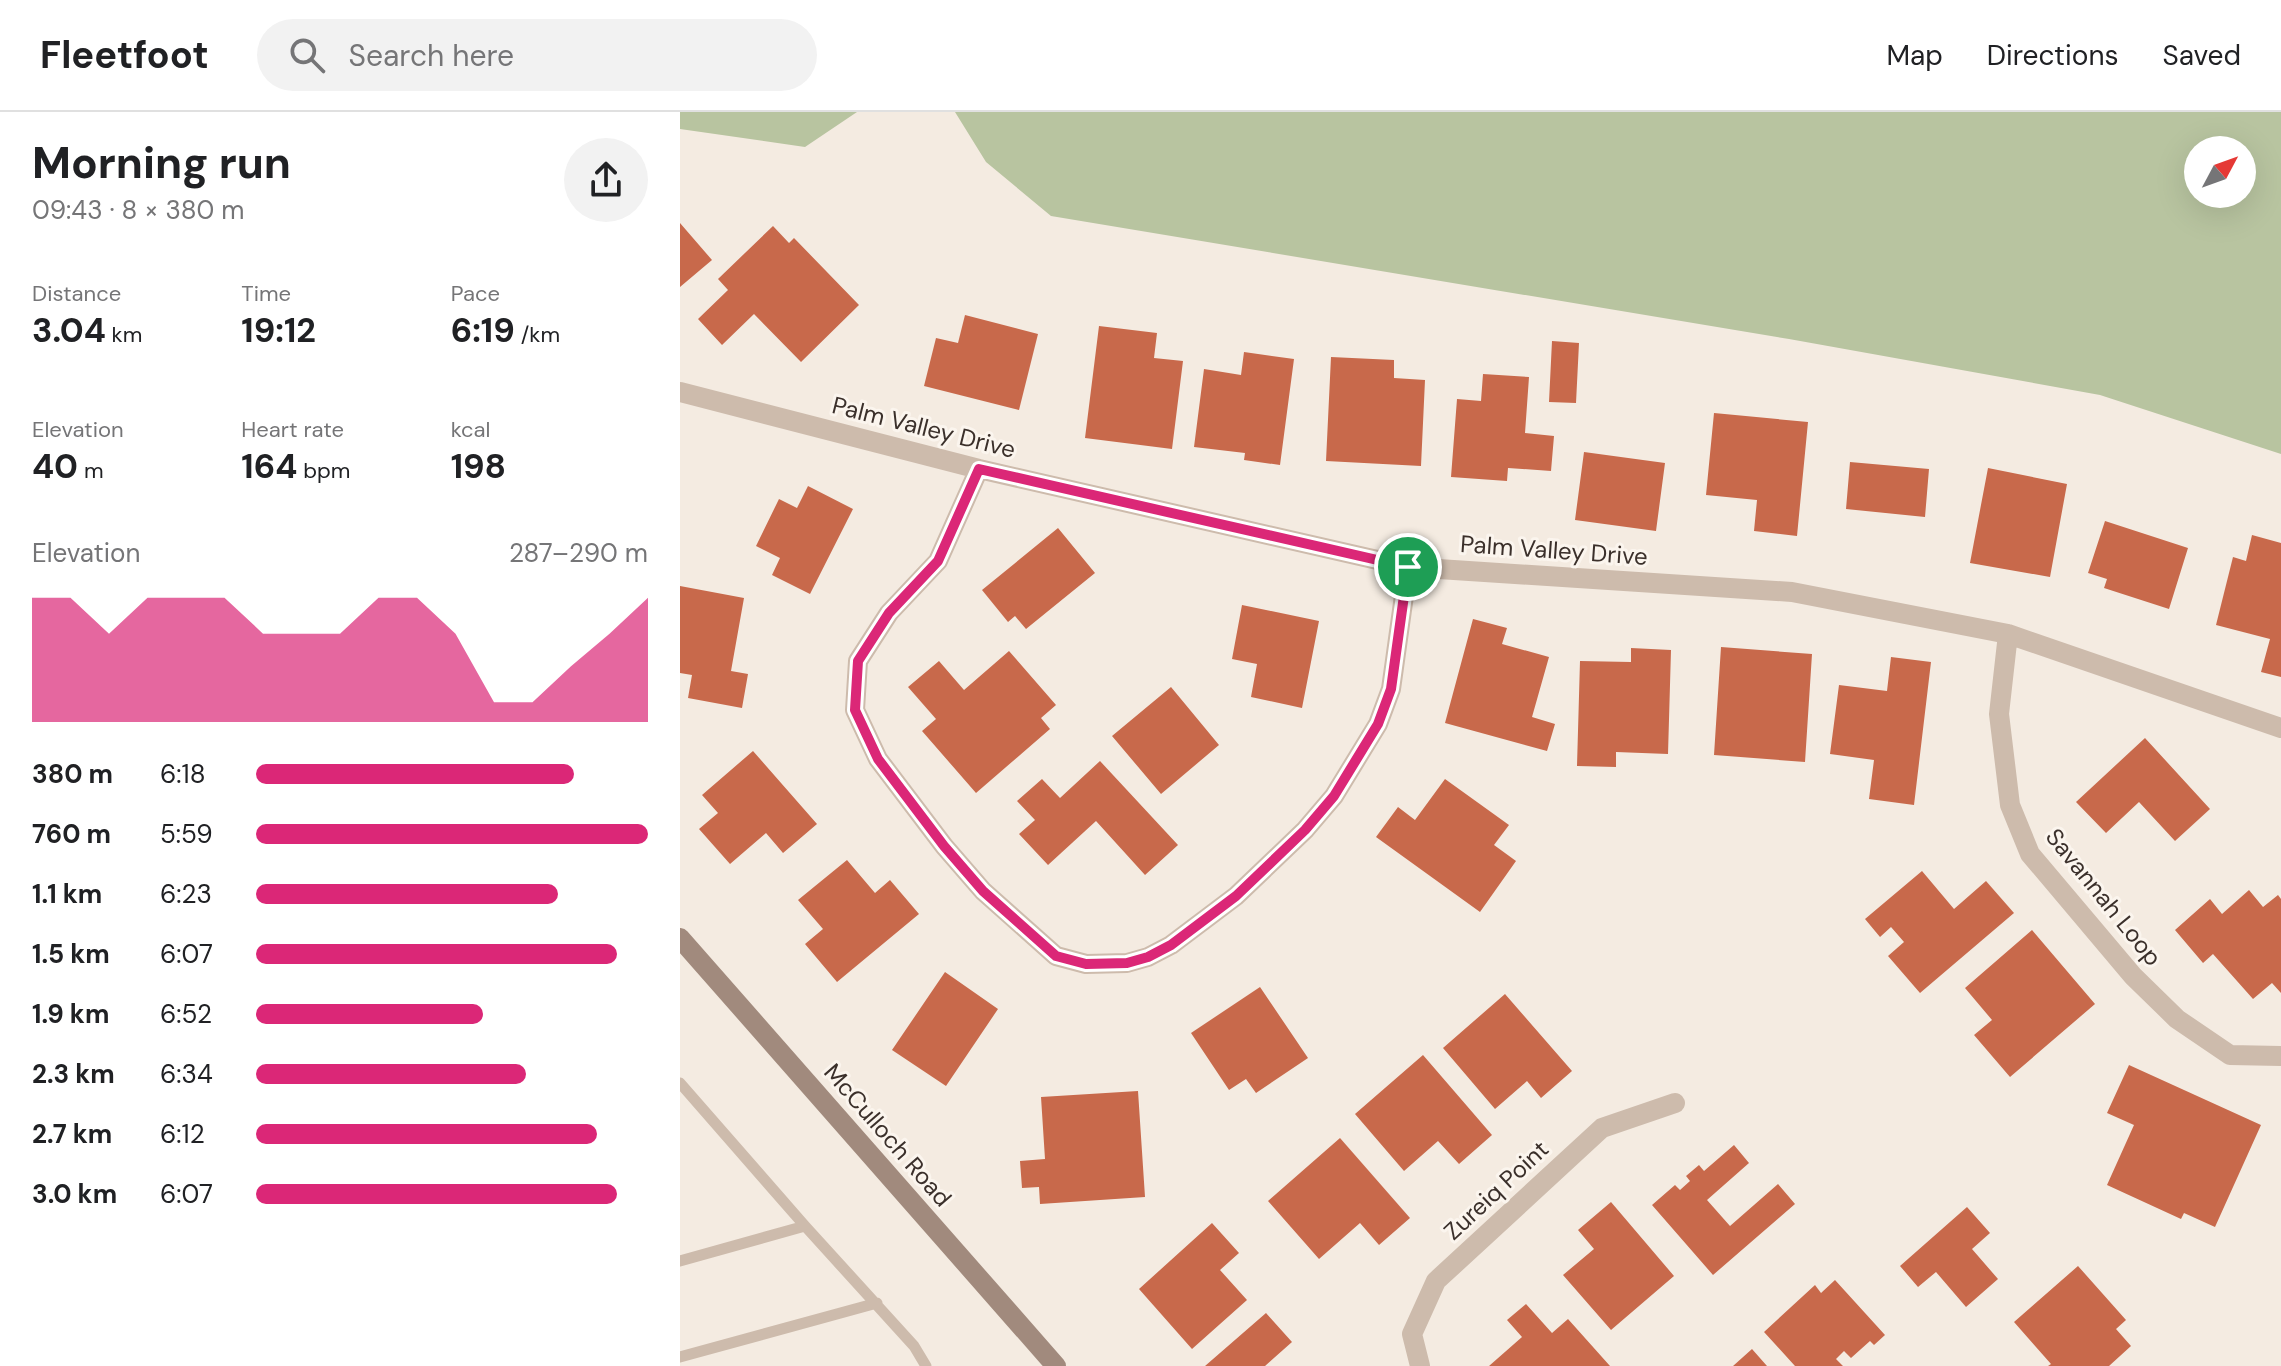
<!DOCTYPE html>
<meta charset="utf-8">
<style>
body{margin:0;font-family:"DM Sans",sans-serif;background:#f2f2f2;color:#202124;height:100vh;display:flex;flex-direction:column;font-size:30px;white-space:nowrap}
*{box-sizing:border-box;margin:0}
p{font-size:26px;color:#757577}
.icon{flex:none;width:44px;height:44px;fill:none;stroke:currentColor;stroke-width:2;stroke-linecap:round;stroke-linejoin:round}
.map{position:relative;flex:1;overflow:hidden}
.panel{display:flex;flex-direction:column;background:#fff;width:680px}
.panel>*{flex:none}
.needle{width:52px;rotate:49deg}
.buttons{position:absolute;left:1504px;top:24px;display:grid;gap:16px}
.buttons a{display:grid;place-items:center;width:72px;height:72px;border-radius:50%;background:#fff;box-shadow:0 8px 32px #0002;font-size:40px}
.pin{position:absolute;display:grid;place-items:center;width:68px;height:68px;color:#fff;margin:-34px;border:4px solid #fff;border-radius:50%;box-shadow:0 2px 8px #0007}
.round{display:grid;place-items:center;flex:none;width:84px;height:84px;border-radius:42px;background:#f2f2f2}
.summary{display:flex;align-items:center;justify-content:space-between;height:136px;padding:0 32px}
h1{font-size:44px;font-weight:700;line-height:60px}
.stats{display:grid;grid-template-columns:repeat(3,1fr);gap:12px;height:136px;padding:8px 32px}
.stats div{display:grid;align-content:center}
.stats b{font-size:34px;font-weight:700}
.stats small{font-size:22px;font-weight:400}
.stats p{font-size:22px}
.chart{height:224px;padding:16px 32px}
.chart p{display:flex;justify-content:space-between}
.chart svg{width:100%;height:144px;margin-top:8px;fill:#db2777;opacity:.7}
ul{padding:0 32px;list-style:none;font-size:26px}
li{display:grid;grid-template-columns:128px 96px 1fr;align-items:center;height:60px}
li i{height:20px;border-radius:10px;background:#db2777}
header{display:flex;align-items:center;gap:48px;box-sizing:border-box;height:112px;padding:0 40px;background:#fff;border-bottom:2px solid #e0e0e0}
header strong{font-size:38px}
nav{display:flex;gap:44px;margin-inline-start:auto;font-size:28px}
.search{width:560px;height:72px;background:#f2f2f2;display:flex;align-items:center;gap:20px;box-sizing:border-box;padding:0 28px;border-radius:44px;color:#757577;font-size:30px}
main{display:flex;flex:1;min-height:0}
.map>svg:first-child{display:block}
.green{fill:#b8c4a0;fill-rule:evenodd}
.building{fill:#c8694b}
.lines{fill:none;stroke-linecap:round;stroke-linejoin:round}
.lane{stroke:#cdbbac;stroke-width:11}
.street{stroke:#cdbbac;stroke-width:20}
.secondary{stroke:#a18a7d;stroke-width:20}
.route-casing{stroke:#fff;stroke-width:16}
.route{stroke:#db2777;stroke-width:10}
.labels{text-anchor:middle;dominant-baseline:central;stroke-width:6;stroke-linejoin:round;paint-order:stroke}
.street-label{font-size:24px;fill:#3b302b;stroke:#fbf5ee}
</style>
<header>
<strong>Fleetfoot</strong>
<div class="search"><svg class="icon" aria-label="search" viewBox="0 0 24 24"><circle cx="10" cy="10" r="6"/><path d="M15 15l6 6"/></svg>Search here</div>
<nav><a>Map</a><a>Directions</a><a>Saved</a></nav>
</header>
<main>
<section class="panel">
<div class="summary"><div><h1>Morning run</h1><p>09:43 · 8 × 380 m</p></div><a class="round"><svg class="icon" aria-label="share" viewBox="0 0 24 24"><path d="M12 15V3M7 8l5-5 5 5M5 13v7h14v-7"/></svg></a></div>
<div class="stats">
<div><p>Distance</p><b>3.04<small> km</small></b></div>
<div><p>Time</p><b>19:12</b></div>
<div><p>Pace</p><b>6:19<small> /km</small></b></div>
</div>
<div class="stats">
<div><p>Elevation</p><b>40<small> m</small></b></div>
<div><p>Heart rate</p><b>164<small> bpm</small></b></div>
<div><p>kcal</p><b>198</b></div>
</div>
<div class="chart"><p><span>Elevation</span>287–290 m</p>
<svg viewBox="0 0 160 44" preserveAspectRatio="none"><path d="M0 44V6L10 6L20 17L30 6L40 6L50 6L60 17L70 17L80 17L90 6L100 6L110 17L120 38L130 38L140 27L150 17L160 6V44z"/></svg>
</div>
<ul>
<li><b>380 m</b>6:18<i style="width:81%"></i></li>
<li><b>760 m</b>5:59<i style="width:100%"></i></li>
<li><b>1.1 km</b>6:23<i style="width:77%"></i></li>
<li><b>1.5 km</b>6:07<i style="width:92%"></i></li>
<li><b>1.9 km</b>6:52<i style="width:58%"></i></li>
<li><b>2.3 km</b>6:34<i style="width:69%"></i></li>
<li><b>2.7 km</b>6:12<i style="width:87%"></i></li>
<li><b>3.0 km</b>6:07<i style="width:92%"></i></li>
</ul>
</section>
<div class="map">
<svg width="1601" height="1254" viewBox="0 0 1601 1254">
<rect width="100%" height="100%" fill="#f4ebe1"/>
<path class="green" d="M0,0H177L125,35L0,17Z
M275,0H1601V342L1420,283L1109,227L371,104L306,50ZM1518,38H1562V82H1518Z"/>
<path class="building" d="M0,111L32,148L0,175Z
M93,114L109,131L114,126L179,193L121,250L74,202L42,233L18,207L48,178L38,167Z
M285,203L358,222L339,298L244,274L256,226L278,231Z
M419,214L477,221L474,246L503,249L492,337L405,326Z
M872,229L899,231L896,291L869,290Z
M564,240L614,247L600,353L564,348L565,341L514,335L524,257L561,263Z
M651,245L714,248V266L745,268L741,354L646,349Z
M803,262L849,265L845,321L874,324L871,359L828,356L827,369L771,365L777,287L801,289Z
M1034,301L1128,310L1117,424L1074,419L1077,388L1026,383Z
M904,340L985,351L976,419L895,408Z
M1170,350L1249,357L1245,405L1166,397Z
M1308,356L1387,372L1370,465L1290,451Z
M128,374L173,397L130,482L92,463L100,446L76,434L99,387L117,396Z
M1425,409L1508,436L1489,497L1424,476L1427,467L1408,461Z
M378,416L415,461L346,517L335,504L328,510L302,478Z
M1572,423L1601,431V565L1581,560L1590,527L1536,513L1553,445L1566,449Z
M0,474L64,486L51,559L68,562L62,596L8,586L12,563L0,561Z
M562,493L639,509L622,596L571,585L577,552L552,547Z
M793,507L827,516L822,532L869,545L852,605L875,612L867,639L765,611Z
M1041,535L1132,542L1125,650L1034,643Z
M951,536L991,538L988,642L936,640V655L897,654L900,549L951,550Z
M329,539L376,593L361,606L370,617L296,681L242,619L256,607L228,575L259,549L284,578Z
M1211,545L1251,550L1234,693L1189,687L1194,648L1150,642L1159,573L1207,579Z
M491,575L539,633L481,682L432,624Z
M1465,626L1530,697L1495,729L1459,690L1426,721L1396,690Z
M73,639L137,712L103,741L86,721L50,752L19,717L38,701L22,683Z
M420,649L498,733L465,763L416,709L368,753L339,722L355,708L337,689L362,667L380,686Z
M765,667L829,713L814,733L836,749L800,800L696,725L718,695L735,708Z
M167,748L195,781L210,768L239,802L157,870L125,832L143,817L118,788Z
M1242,759L1274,797L1306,769L1334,801L1240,881L1208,844L1224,830L1211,815L1200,825L1185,807Z
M1569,778L1583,795L1598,783L1601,787V881L1592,871L1573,887L1533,842L1523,851L1495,818L1530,787L1542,802Z
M1352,818L1415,892L1330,965L1294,923L1312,908L1285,876Z
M265,860L318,897L266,974L212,938Z
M580,875L628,946L576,981L566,967L549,978L511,921Z
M825,882L892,959L861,986L847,969L815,997L763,936Z
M743,943L812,1023L779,1052L758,1029L724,1059L675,1002Z
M1449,953L1581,1013L1535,1115L1504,1101L1501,1107L1427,1073L1454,1013L1427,1001Z
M458,979L465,1085L360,1092L359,1075L342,1076L340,1049L365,1047L361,985Z
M660,1026L730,1106L699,1133L680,1111L639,1147L588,1089Z
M1054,1033L1069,1051L1027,1088L1050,1114L1098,1072L1115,1092L1033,1163L972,1093L995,1073L1000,1078L1010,1069L1006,1064L1019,1053L1024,1059Z
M931,1090L994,1164L931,1218L883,1163L914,1137L898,1118Z
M1287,1095L1310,1121L1292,1137L1318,1167L1286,1195L1256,1160L1238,1175L1220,1154Z
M532,1111L559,1141L540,1158L567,1188L512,1237L459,1177Z
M1398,1154L1446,1208L1436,1217L1451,1234L1429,1254H1368L1371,1252L1334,1210Z
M1155,1168L1205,1223L1194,1233L1190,1229L1171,1246L1164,1239L1156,1247L1163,1254H1115L1084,1220L1135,1173L1141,1181Z
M846,1192L872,1221L888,1207L930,1254H809L842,1225L827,1208Z
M586,1201L612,1230L585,1254H525Z
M1072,1237L1087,1254H1053Z"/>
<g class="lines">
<path class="lane" d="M0,971L125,1114L234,1234L246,1254
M0,1149L125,1114
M0,1245L197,1191"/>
<path class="street" d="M0,280L299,357L728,455L1112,480L1328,522L1601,616
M299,357L258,449L209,501L178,549L175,598L198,647L264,734L303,779L376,844L406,852L447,851L468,845L491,833L556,784L625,718L654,684L698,612L711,577L728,455
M1328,522L1319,602L1330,693L1350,742L1453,864L1497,907L1550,943L1601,944
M740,1254L732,1222L756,1169L922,1016L995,991"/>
<path class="secondary" d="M0,826L376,1254"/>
</g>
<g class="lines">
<g class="route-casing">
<path id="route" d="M299,357L728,455L711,577L698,612L654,684L625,718L556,784L491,833L468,845L447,851L406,852L376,844L303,779L264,734L198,647L175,598L178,549L209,501L258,449Z"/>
</g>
<use href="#route" class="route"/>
</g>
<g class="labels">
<g class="street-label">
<text transform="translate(244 315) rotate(14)">Palm Valley Drive</text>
<text transform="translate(874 438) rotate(4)">Palm Valley Drive</text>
<text transform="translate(1424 785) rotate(51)">Savannah Loop</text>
<text transform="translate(208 1023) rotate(49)">McCulloch Road</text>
<text transform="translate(816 1078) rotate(-43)">Zureiq Point</text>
</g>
</g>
</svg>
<div class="buttons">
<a><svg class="needle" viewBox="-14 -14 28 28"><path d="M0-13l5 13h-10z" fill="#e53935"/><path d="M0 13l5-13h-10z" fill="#757577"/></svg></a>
</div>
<div class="pin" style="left:728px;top:455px;background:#1e9e55"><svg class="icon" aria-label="arrive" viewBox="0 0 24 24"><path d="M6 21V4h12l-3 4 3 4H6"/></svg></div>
</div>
</main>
